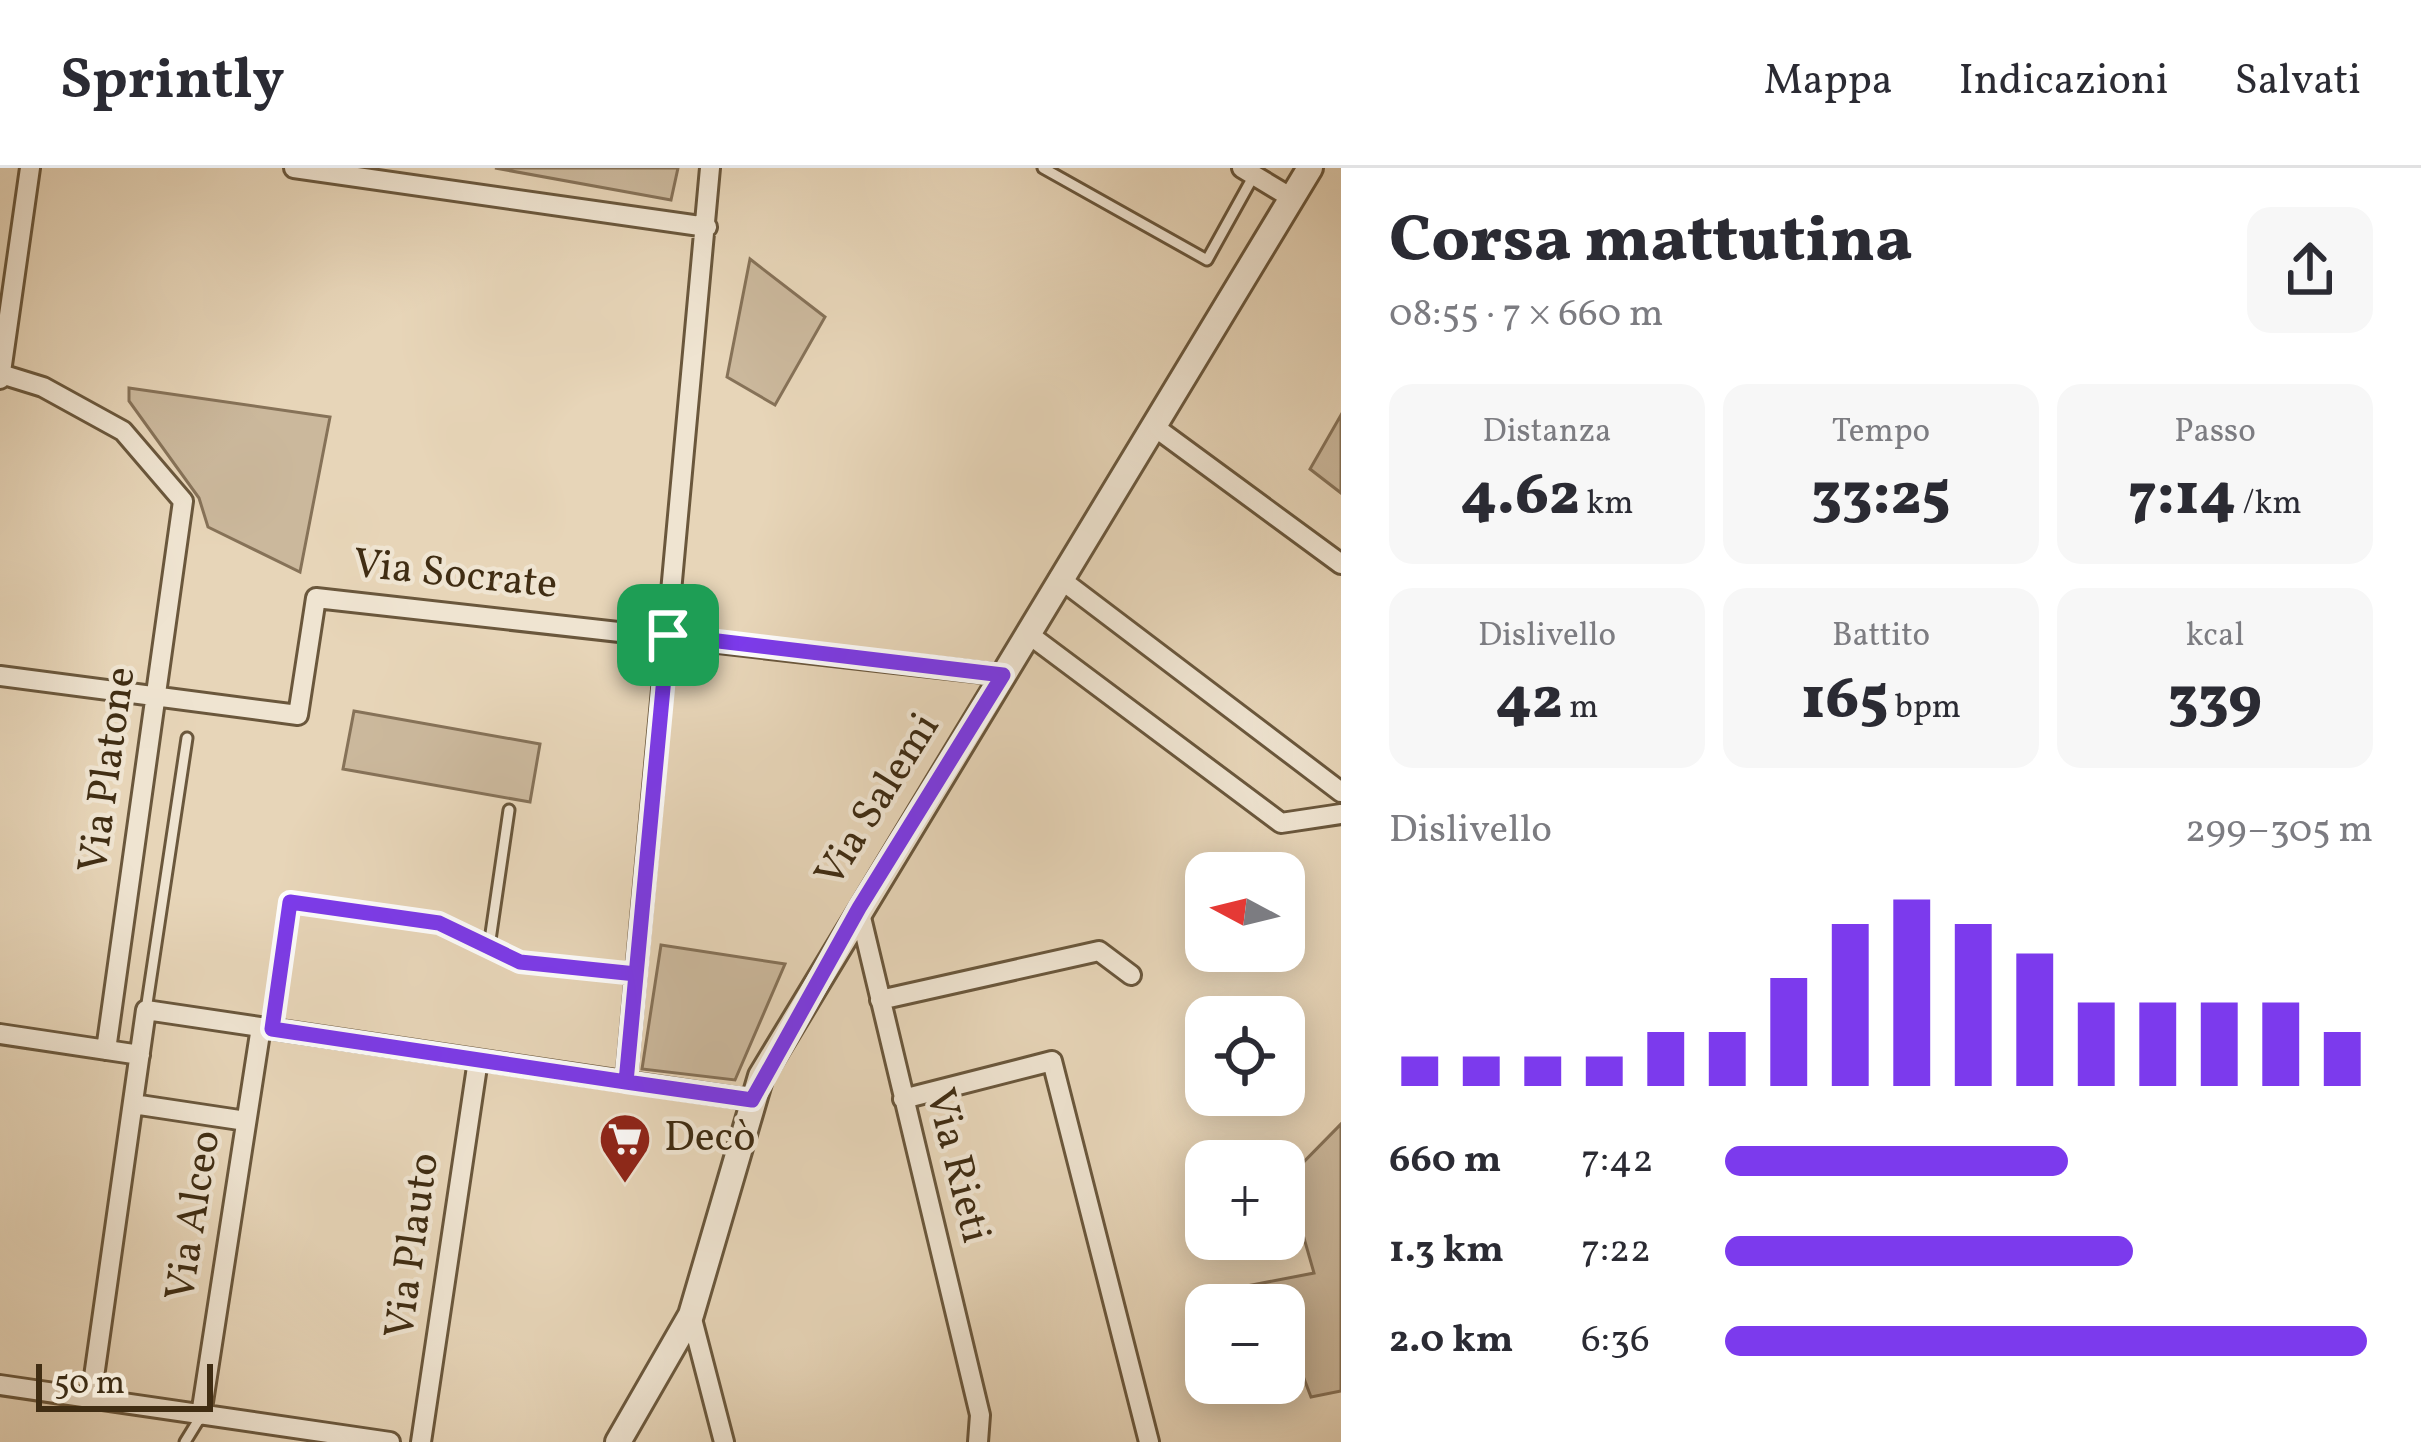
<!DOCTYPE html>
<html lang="it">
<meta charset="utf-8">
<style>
body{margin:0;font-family:Vollkorn,serif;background:#f7f7f7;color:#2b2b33;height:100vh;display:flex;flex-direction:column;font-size:45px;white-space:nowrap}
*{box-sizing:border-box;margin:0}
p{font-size:39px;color:#7c7c81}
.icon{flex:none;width:66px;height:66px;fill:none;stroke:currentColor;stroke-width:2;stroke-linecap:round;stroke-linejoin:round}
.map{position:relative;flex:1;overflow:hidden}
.details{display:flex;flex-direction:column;background:#fff;width:1080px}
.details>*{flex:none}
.needle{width:78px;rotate:277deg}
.fabs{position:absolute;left:1185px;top:684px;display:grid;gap:24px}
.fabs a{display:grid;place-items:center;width:120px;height:120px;border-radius:24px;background:#fff;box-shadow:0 6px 30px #0003;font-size:60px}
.scale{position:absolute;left:36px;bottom:30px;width:177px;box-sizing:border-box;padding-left:12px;border:6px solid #402d13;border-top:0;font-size:33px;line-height:42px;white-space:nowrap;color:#402d13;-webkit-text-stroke:9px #efe4d1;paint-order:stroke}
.pin{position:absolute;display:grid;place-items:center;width:102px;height:102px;color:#fff;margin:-51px;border-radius:24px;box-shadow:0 6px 18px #0006}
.round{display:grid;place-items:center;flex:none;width:126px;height:126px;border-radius:24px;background:#f7f7f7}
.head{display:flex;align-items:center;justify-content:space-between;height:204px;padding:0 48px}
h1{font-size:66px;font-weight:800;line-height:90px}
.figures{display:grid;grid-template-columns:repeat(3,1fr);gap:18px;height:204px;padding:12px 48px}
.figures div{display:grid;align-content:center;border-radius:24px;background:#f7f7f7;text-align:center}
.figures b{font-size:60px;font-weight:800}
.figures small{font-size:33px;font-weight:400}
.figures p{font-size:33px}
.chart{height:336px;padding:24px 48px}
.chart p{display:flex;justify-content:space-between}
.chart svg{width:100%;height:216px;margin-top:12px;stroke:#7c3aed;stroke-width:6}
ul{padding:0 48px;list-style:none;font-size:39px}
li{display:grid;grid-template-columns:192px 144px 1fr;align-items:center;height:90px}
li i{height:30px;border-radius:15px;background:#7c3aed}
header{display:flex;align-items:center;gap:72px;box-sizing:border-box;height:168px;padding:0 60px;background:#fff;border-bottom:3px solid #e1e1e2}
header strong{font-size:57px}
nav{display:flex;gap:66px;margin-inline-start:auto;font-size:42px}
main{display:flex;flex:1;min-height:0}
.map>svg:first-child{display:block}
.green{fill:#cbb89c;stroke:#867258;stroke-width:3}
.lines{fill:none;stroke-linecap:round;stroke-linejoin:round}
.service-casing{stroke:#6a573c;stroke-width:15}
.minor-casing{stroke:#6a573c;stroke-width:24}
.tertiary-casing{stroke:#6a573c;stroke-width:30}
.service{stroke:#efe4d1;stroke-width:9}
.minor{stroke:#efe4d1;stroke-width:18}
.tertiary{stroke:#efe4d1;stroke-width:24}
.route-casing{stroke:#fff;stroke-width:24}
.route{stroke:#7c3aed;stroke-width:15}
.labels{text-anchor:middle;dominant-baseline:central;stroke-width:9;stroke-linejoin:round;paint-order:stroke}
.street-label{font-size:42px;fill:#402d13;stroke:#efe4d1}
.poi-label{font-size:42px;fill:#402d13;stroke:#efe4d1;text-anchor:start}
</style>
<header>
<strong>Sprintly</strong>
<nav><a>Mappa</a><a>Indicazioni</a><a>Salvati</a></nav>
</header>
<main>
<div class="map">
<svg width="1341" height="1274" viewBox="0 0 1341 1274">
<rect width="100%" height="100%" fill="#e7d5b8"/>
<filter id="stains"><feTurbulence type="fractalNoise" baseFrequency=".00167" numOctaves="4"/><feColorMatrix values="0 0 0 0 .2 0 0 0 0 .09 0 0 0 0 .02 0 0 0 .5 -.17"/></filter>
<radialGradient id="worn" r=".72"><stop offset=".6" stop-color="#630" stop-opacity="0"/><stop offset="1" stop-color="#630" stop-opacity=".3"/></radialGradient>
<path class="green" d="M495,0H678L671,32Z
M750,91L825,149L775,237L727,209Z
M129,220L330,249L300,404L208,359L199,330L129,233Z
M1341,247V325L1310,301Z
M354,543L540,576L530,634L343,601Z
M661,777L785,796L735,912L642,901Z
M1341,956V1223L1311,1229L1303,1208L1284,1212V1137H1251L1247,1118L1314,1105L1287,1011Z"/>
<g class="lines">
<g class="service-casing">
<path id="service" d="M1043,0L1207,92L1253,9
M489,779L509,642
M146,842L187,570
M272,861L290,734L439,755L520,793L636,806
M185,1274L201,1248"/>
</g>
<g class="minor-casing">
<path id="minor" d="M294,0L707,59
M1242,0L1290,29
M1,206L43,219L123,263L183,333L106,882
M0,211L30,0
M1152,257L1341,396
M1059,410L1341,624
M1027,465L1281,655L1341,646
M0,508L298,547L316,430L1002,507
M859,741L980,1247L978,1274
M880,832L1099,783L1131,807
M0,866L140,887
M626,913L710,0
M903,931L1052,893L1149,1274
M133,936L246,953
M691,1147L724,1274
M0,1217L390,1274
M91,1230L146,842L752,932
M201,1247L261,859
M421,1274L478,892"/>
</g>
<g class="tertiary-casing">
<path id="tertiary" d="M618,1274L691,1147L761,908L1310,0"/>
</g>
<use href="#service" class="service"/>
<use href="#minor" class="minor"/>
<use href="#tertiary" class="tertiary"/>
</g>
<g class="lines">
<g class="route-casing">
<path id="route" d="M668,467C654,616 640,765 626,914L272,861L290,734L439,755L520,794L636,806L626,914L752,932L859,740L1003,507L668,467"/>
</g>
<use href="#route" class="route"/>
</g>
<defs>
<g id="supermarket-pin" transform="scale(2.7)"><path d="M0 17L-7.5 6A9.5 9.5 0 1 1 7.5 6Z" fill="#8f2418" stroke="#efe4d1"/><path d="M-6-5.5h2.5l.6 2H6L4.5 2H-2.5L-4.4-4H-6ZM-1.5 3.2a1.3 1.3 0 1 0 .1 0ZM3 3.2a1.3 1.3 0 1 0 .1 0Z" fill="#fff"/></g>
</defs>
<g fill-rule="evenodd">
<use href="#supermarket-pin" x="625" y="971"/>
</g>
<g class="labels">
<g class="street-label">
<text transform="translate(455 408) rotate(6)">Via Socrate</text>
<text transform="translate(109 602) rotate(-82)">Via Platone</text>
<text transform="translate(879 633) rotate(-58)">Via Salemi</text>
<text transform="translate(956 998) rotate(76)">Via Rieti</text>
<text transform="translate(195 1048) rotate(-81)">Via Alceo</text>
<text transform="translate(414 1078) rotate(-82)">Via Plauto</text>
</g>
<g class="poi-label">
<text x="664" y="971">Decò</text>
</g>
</g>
<rect width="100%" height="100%" filter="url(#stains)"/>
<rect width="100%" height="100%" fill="url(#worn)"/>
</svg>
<div class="fabs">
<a><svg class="needle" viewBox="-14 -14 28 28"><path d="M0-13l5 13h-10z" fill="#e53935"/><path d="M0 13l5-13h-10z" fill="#7c7c81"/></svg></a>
<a><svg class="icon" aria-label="locate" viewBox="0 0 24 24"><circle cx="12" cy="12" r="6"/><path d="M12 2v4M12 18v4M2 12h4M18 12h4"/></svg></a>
<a>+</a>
<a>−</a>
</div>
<div class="scale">50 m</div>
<div class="pin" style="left:668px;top:467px;background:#1e9e55"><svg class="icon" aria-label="arrive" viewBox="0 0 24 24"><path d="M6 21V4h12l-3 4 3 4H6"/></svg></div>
</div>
<section class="details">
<div class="head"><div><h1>Corsa mattutina</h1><p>08:55 · 7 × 660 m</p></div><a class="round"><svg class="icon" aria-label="share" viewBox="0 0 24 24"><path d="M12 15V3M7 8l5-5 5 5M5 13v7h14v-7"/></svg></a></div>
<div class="figures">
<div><p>Distanza</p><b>4.62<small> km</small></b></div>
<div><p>Tempo</p><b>33:25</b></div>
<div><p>Passo</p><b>7:14<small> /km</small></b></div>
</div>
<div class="figures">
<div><p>Dislivello</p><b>42<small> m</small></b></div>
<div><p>Battito</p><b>165<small> bpm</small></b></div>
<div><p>kcal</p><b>339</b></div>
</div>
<div class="chart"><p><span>Dislivello</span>299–305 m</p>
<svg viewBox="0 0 160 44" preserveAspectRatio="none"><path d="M5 44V38M15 44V38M25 44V38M35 44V38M45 44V33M55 44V33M65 44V22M75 44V11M85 44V6M95 44V11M105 44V17M115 44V27M125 44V27M135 44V27M145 44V27M155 44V33"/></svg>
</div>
<ul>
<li><b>660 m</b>7:42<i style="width:53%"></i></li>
<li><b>1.3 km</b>7:22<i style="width:63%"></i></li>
<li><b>2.0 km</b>6:36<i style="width:99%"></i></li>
</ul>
</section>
</main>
